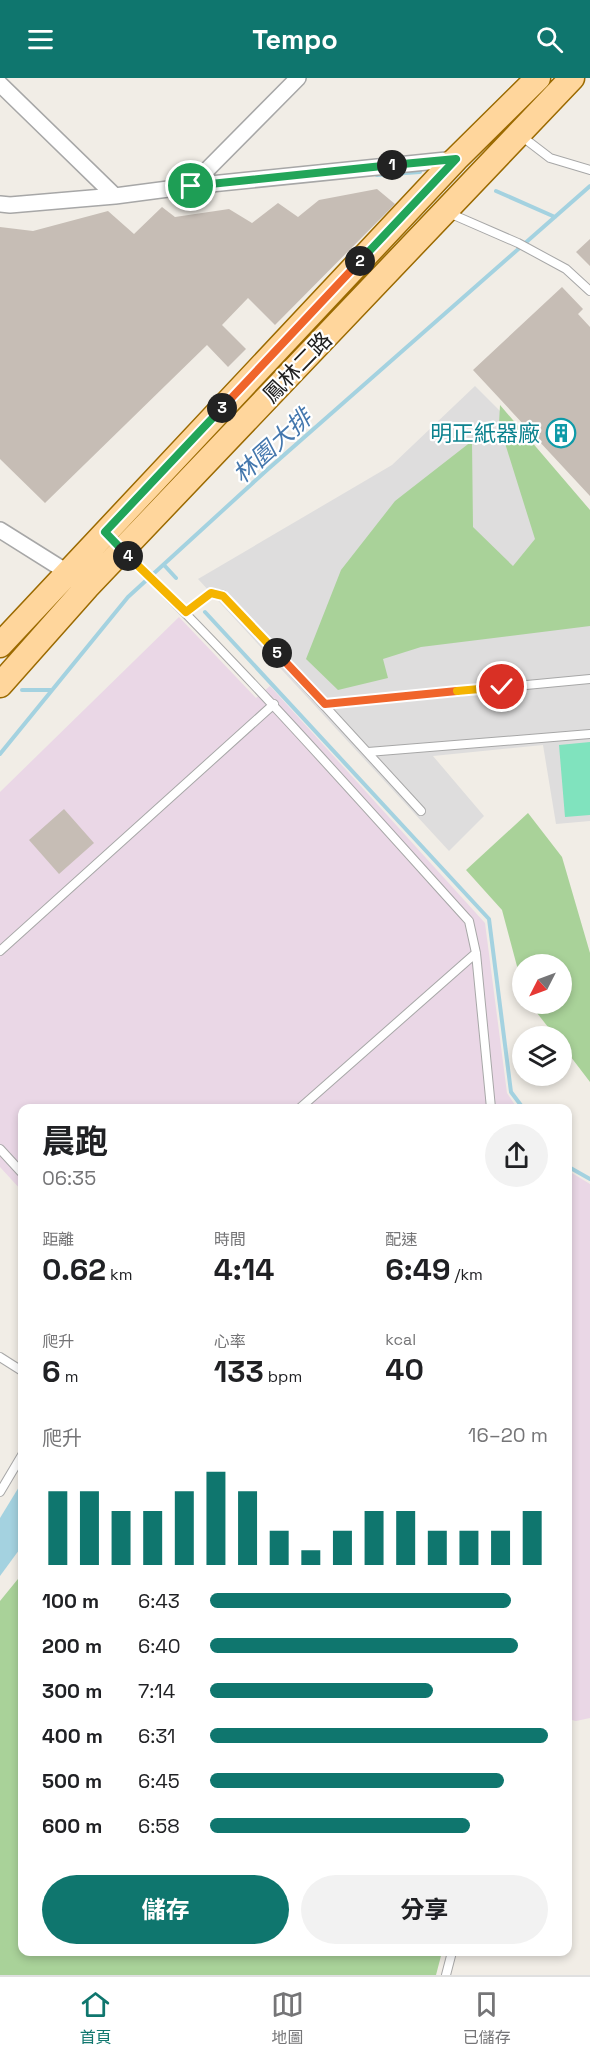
<!DOCTYPE html>
<html lang="zh-TW">
<meta charset="utf-8">
<style>
body{margin:0;font-family:"Space Grotesk","Noto Sans TC",sans-serif;background:#f2f2f2;color:#202124;height:100vh;display:flex;flex-direction:column;font-size:22px;white-space:nowrap}
*{box-sizing:border-box;margin:0}
p{font-size:20px;color:#757577}
.icon{flex:none;width:33px;height:33px;fill:none;stroke:currentColor;stroke-width:2;stroke-linecap:round;stroke-linejoin:round}
.map{position:relative;flex:1;overflow:hidden}
.sheet{position:absolute;left:18px;top:1026px;width:554px;height:852px;display:flex;flex-direction:column;background:#fff;border-radius:12px;box-shadow:0 3px 9px #0003}
.sheet>*{flex:none}
.needle{width:39px;rotate:228deg}
.buttons{position:absolute;left:512px;top:876px;display:grid;gap:12px}
.buttons a{display:grid;place-items:center;width:60px;height:60px;border-radius:50%;background:#fff;box-shadow:0 3px 9px #0003;font-size:30px}
.pin{position:absolute;display:grid;place-items:center;width:51px;height:51px;color:#fff;margin:-26px;border:3px solid #fff;border-radius:50%;box-shadow:0 2px 6px #0007}
.km{position:absolute;width:30px;height:30px;margin:-15px;border-radius:50%;background:#222;color:#fff;font-size:16px;line-height:30px;text-align:center}
.round{display:grid;place-items:center;flex:none;width:63px;height:63px;border-radius:32px;background:#f2f2f2}
.headline{display:flex;align-items:center;justify-content:space-between;height:102px;padding:0 24px}
h1{font-size:33px;font-weight:700;line-height:45px}
.figures{display:grid;grid-template-columns:repeat(3,1fr);gap:9px;height:102px;padding:6px 24px}
.figures div{display:grid;align-content:center}
.figures b{font-size:30px;font-weight:700}
.figures small{font-size:16px;font-weight:400}
.figures p{font-size:16px}
.chart{height:168px;padding:12px 24px}
.chart p{display:flex;justify-content:space-between}
.chart svg{width:100%;height:108px;margin-top:6px;stroke:#0f766e;stroke-width:6}
.button{display:flex;gap:12px;margin-top:auto;padding:12px 24px}
.button a{flex:1;height:69px;border-radius:36px;background:#0f766e;color:#fff;font-size:24px;font-weight:700;line-height:69px;text-align:center}
.button a+a{background:#f2f2f2;color:#202124}
ul{padding:0 24px;list-style:none;font-size:20px}
li{display:grid;grid-template-columns:96px 72px 1fr;align-items:center;height:45px}
li i{height:15px;border-radius:8px;background:#0f766e}
header{display:flex;justify-content:space-between;align-items:center;height:78px;padding:0 24px;background:#0f766e;color:#fff;font-size:27px;font-weight:700}
.tab-bar{display:flex;justify-content:space-around;align-items:center;height:84px;border-top:2px solid #e0e0e0;background:#fff;font-size:16px;color:#757577}
.tab-bar a{display:grid;justify-items:center;gap:3px}
.tab-bar .current{color:#0f766e}
.map>svg:first-child{display:block}
.residential{fill:#dedddd}
.industrial{fill:#ead7e6}
.forest{fill:#a9d299}
.pitch{fill:#80e3be}
.water{fill:#a4d2e0}
.lines{fill:none;stroke-linecap:round;stroke-linejoin:round}
.stream{stroke:#a4d2e0;stroke-width:4}
.building{fill:#c6bdb5}
.lane-casing{stroke:#a7a7a7;stroke-width:10}
.street-casing{stroke:#a7a7a7;stroke-width:18}
.primary-casing{stroke:#9b6a00;stroke-width:27}
.lane{stroke:#fff;stroke-width:8}
.street{stroke:#fff;stroke-width:15}
.primary{stroke:#ffd69c;stroke-width:24}
.split-1-casing{stroke:#fff;stroke-width:12}
.split-2-casing{stroke:#fff;stroke-width:12}
.split-3-casing{stroke:#fff;stroke-width:12}
.split-4-casing{stroke:#fff;stroke-width:12}
.split-5-casing{stroke:#fff;stroke-width:12}
.split-6-casing{stroke:#fff;stroke-width:12}
.split-7-casing{stroke:#fff;stroke-width:12}
.split-1{stroke:#22a559;stroke-width:8}
.split-2{stroke:#22a559;stroke-width:8}
.split-3{stroke:#f0652b;stroke-width:8}
.split-4{stroke:#22a559;stroke-width:8}
.split-5{stroke:#f5b400;stroke-width:8}
.split-6{stroke:#f0652b;stroke-width:8}
.split-7{stroke:#f5b400;stroke-width:8}
.labels{text-anchor:middle;dominant-baseline:central;stroke-width:4.5;stroke-linejoin:round;paint-order:stroke}
.street-label{font-size:22px;fill:#202020;stroke:#fff}
.culture-label{font-size:22px;fill:#0d838f;stroke:#fff;text-anchor:end}
.water-label{font-size:24px;font-style:italic;fill:#4477ad;stroke:#fff}
</style>
<header><svg class="icon" aria-label="menu" viewBox="0 0 24 24"><path d="M4 6h16M4 12h16M4 18h16"/></svg>Tempo<svg class="icon" aria-label="search" viewBox="0 0 24 24"><circle cx="10" cy="10" r="6"/><path d="M15 15l6 6"/></svg></header>
<div class="map">
<svg width="590" height="1897" viewBox="0 0 590 1897">
<rect width="100%" height="100%" fill="#f1ede6"/>
<path class="residential" d="M475,308L534,367L590,462V743L556,746L543,667L433,678L484,738L449,773L198,501L392,387Z"/>
<path class="industrial" d="M179,539L256,620L270,608L485,845L507,1015L517,1030H22V1113L0,1089V714Z
M567,1092L590,1106V1640L576,1643L567,1641Z"/>
<path class="forest" d="M500,327L590,432V548L421,569L383,581L388,600L338,612L306,581L341,492L395,423L472,363L473,449L513,488L535,461L499,346Z
M528,735L562,779L590,875V1004L561,966V958H555L530,926H561V886H522V907L502,832L466,792Z
M22,1496V1874H442L436,1897H0V1523Z"/>
<path class="pitch" d="M590,664V737L565,739L559,667Z"/>
<path class="water" d="M22,1404V1468L0,1498V1440Z"/>
<g class="lines">
<path class="stream" d="M377,97L420,94
M496,113L555,139
M164,487L176,500
M205,534L489,841L511,1014L523,1030
M22,612H51
M0,676L128,519L267,392L590,108
M567,1088L590,1101"/>
</g>
<path class="building" d="M377,111L395,126L275,247L248,220L222,247L246,271L228,289L207,267L45,425L0,381V149L33,153L108,133L134,156L162,129L175,139L229,131L252,145L278,125L298,139L319,122Z
M590,161V188L576,174Z
M562,209L583,231L578,236L590,249V418L473,292Z
M64,731L94,765L59,796L29,762Z"/>
<g class="lines">
<g class="lane-casing">
<path id="lane" d="M520,57L550,80L590,92
M449,135L518,165L566,191L590,213
M125,475C245,592 356,718 469,843L476,875L491,1030
M186,534L211,515L223,517L421,733
M325,626L590,601
M368,674L590,656
M0,873L274,626
M300,1030L476,875
M0,1071L22,1095
M0,1279L22,1293
M0,1414L22,1377
M446,1897L452,1874"/>
</g>
<g class="street-casing">
<path id="street" d="M0,6L115,118
M191,108L298,0
M0,126L10,127L115,118L191,108L456,81
M0,452L67,494"/>
</g>
<g class="primary-casing">
<path id="primary" d="M0,567L456,81L538,0
M0,607L87,509L572,0"/>
</g>
<use href="#lane" class="lane"/>
<use href="#street" class="street"/>
<use href="#primary" class="primary"/>
</g>
<g class="lines">
<g class="split-1-casing">
<path id="split-1" d="M191,108L392,87"/>
</g>
<g class="split-2-casing">
<path id="split-2" d="M360,183L456,81L392,87"/>
</g>
<g class="split-3-casing">
<path id="split-3" d="M222,330L360,183"/>
</g>
<g class="split-4-casing">
<path id="split-4" d="M128,478L105,454L222,330"/>
</g>
<g class="split-5-casing">
<path id="split-5" d="M128,478L186,534L211,515L223,518L277,575"/>
</g>
<g class="split-6-casing">
<path id="split-6" d="M277,575L325,626L457,613"/>
</g>
<g class="split-7-casing">
<path id="split-7" d="M457,613L502,609"/>
</g>
<use href="#split-1" class="split-1"/>
<use href="#split-2" class="split-2"/>
<use href="#split-3" class="split-3"/>
<use href="#split-4" class="split-4"/>
<use href="#split-5" class="split-5"/>
<use href="#split-6" class="split-6"/>
<use href="#split-7" class="split-7"/>
</g>
<defs>
<g id="building-ring" transform="scale(1.5)"><circle r="9.5" fill="#fff" stroke="#0f9aa8" stroke-width="1.5"/><path d="M-4-6H4V6H1V3H-1V6H-4ZM-2.5-4.3h1.7v1.8h-1.7ZM.8-4.3h1.7v1.8H.8ZM-2.5-1h1.7V.8h-1.7ZM.8-1h1.7V.8H.8Z" fill="#0f9aa8"/></g>
</defs>
<g fill-rule="evenodd">
<use href="#building-ring" x="561" y="355"/>
</g>
<g class="labels">
<g class="street-label">
<text transform="translate(297 289) rotate(-46)">鳳林二路</text>
</g>
<g class="culture-label">
<text x="540" y="355">明正紙器廠</text>
</g>
<g class="water-label">
<text transform="translate(272 368) rotate(-42)">林園大排</text>
</g>
</g>
</svg>
<div class="buttons">
<a><svg class="needle" viewBox="-14 -14 28 28"><path d="M0-13l5 13h-10z" fill="#e53935"/><path d="M0 13l5-13h-10z" fill="#757577"/></svg></a>
<a><svg class="icon" aria-label="layers" viewBox="0 0 24 24"><path d="M12 4l9 5-9 5-9-5zM3 14l9 5 9-5"/></svg></a>
</div>
<div class="pin" style="left:191px;top:108px;background:#1e9e55"><svg class="icon" aria-label="arrive" viewBox="0 0 24 24"><path d="M6 21V4h12l-3 4 3 4H6"/></svg></div>
<div class="pin" style="left:502px;top:609px;background:#d93025"><svg class="icon" aria-label="check" viewBox="0 0 24 24"><path d="M5 12l5 5 9-10"/></svg></div>
<b class="km" style="left:392px;top:87px">1</b>
<b class="km" style="left:360px;top:183px">2</b>
<b class="km" style="left:222px;top:330px">3</b>
<b class="km" style="left:128px;top:478px">4</b>
<b class="km" style="left:277px;top:575px">5</b>
<section class="sheet">
<div class="headline"><div><h1>晨跑</h1><p>06:35</p></div><a class="round"><svg class="icon" aria-label="share" viewBox="0 0 24 24"><path d="M12 15V3M7 8l5-5 5 5M5 13v7h14v-7"/></svg></a></div>
<div class="figures">
<div><p>距離</p><b>0.62<small> km</small></b></div>
<div><p>時間</p><b>4:14</b></div>
<div><p>配速</p><b>6:49<small> /km</small></b></div>
</div>
<div class="figures">
<div><p>爬升</p><b>6<small> m</small></b></div>
<div><p>心率</p><b>133<small> bpm</small></b></div>
<div><p>kcal</p><b>40</b></div>
</div>
<div class="chart"><p><span>爬升</span>16–20 m</p>
<svg viewBox="0 0 160 44" preserveAspectRatio="none"><path d="M5 44V14M15 44V14M25 44V22M35 44V22M45 44V14M55 44V6M65 44V14M75 44V30M85 44V38M95 44V30M105 44V22M115 44V22M125 44V30M135 44V30M145 44V30M155 44V22"/></svg>
</div>
<ul>
<li><b>100 m</b>6:43<i style="width:89%"></i></li>
<li><b>200 m</b>6:40<i style="width:91%"></i></li>
<li><b>300 m</b>7:14<i style="width:66%"></i></li>
<li><b>400 m</b>6:31<i style="width:100%"></i></li>
<li><b>500 m</b>6:45<i style="width:87%"></i></li>
<li><b>600 m</b>6:58<i style="width:77%"></i></li>
</ul>
<div class="button"><a>儲存</a><a>分享</a></div>
</section>
</div>
<nav class="tab-bar">
<a class="current"><svg class="icon" aria-label="home" viewBox="0 0 24 24"><path d="M3 11l9-7 9 7M6 9v11h12V9"/></svg>首頁</a>
<a><svg class="icon" aria-label="map" viewBox="0 0 24 24"><path d="M3 6l6-2 6 2 6-2v14l-6 2-6-2-6 2zM9 4v14M15 6v14"/></svg>地圖</a>
<a><svg class="icon" aria-label="saved" viewBox="0 0 24 24"><path d="M7 4h10v16l-5-4-5 4z"/></svg>已儲存</a>
</nav>
